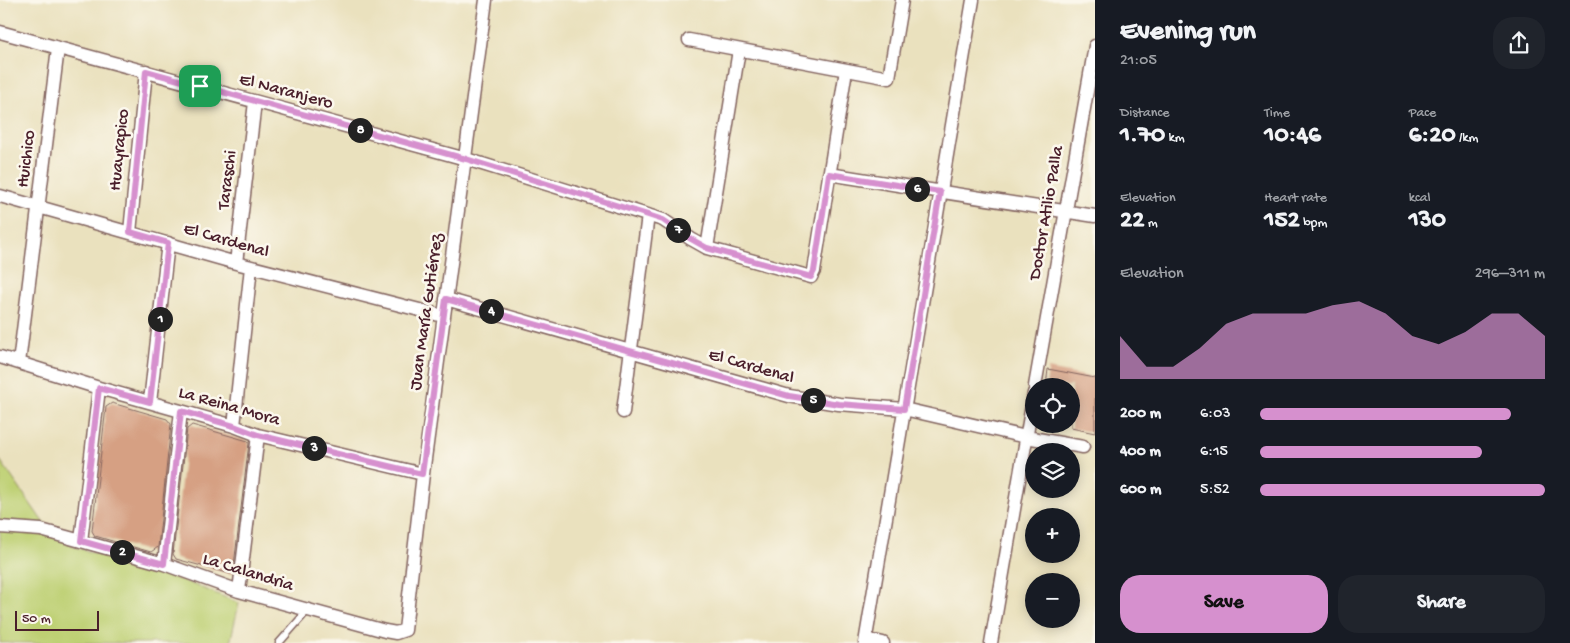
<!DOCTYPE html>
<meta charset="utf-8">
<style>
body{margin:0;font-family:"Gochi Hand",sans-serif;background:#20242c;color:#f1f3f6;height:100vh;display:flex;flex-direction:column;font-size:19px;white-space:nowrap}
*{box-sizing:border-box;margin:0}
p{font-size:16px;color:#9ea1a6}
.icon{flex:none;width:28px;height:28px;fill:none;stroke:currentColor;stroke-width:2;stroke-linecap:round;stroke-linejoin:round}
.map{position:relative;flex:1;overflow:hidden}
.drawer{display:flex;flex-direction:column;background:#171b24;width:475px}
.drawer>*{flex:none}
.buttons{position:absolute;left:1025px;top:378px;display:grid;gap:10px}
.buttons a{display:grid;place-items:center;width:55px;height:55px;border-radius:50%;background:#171b24;box-shadow:0 2px 12px #0003;font-size:25px}
.scale{position:absolute;left:15px;bottom:12px;width:84px;box-sizing:border-box;padding-left:5px;border:2px solid #4a1f2b;border-top:0;font-size:14px;line-height:18px;white-space:nowrap;color:#4a1f2b;-webkit-text-stroke:4px #fbf7ec;paint-order:stroke}
.pin{position:absolute;display:grid;place-items:center;width:42px;height:42px;color:#fff;margin:-21px;border-radius:10px;box-shadow:0 2px 8px #0006}
.km{position:absolute;width:25px;height:25px;margin:-12px;border-radius:50%;background:#222;color:#fff;font-size:14px;line-height:25px;text-align:center}
.round{display:grid;place-items:center;flex:none;width:52px;height:52px;border-radius:20px;background:#20242c}
.overview{display:flex;align-items:center;justify-content:space-between;height:85px;padding:0 25px}
h1{font-size:28px;font-weight:800;line-height:38px}
.metrics{display:grid;grid-template-columns:repeat(3,1fr);gap:8px;height:85px;padding:5px 25px}
.metrics div{display:grid;align-content:center}
.metrics b{font-size:25px;font-weight:800}
.metrics small{font-size:14px;font-weight:400}
.metrics p{font-size:14px}
.chart{height:140px;padding:10px 25px}
.chart p{display:flex;justify-content:space-between}
.chart svg{width:100%;height:90px;margin-top:5px;fill:#d690ce;opacity:.7}
.button{display:flex;gap:10px;margin-top:auto;padding:10px 25px}
.button a{flex:1;height:58px;border-radius:20px;background:#d690ce;color:#111;font-size:20px;font-weight:800;line-height:58px;text-align:center}
.button a+a{background:#20242c;color:#f1f3f6}
ul{padding:0 25px;list-style:none;font-size:16px}
li{display:grid;grid-template-columns:80px 60px 1fr;align-items:center;height:38px}
li i{height:12px;border-radius:6px;background:#d690ce}
main{display:flex;flex:1;min-height:0}
.map>svg:first-child{display:block}
.green{fill:#bed073;stroke:#84784f}
.building{fill:#d6a083}
.lines{fill:none;stroke-linecap:round;stroke-linejoin:round}
.service-casing{stroke:#82635e;stroke-width:9}
.minor-casing{stroke:#82635e;stroke-width:15}
.service{stroke:#fff;stroke-width:6}
.minor{stroke:#fff;stroke-width:12}
.route-casing{stroke:#fff;stroke-width:10}
.route{stroke:#d690ce;stroke-width:6}
.labels{text-anchor:middle;dominant-baseline:central;stroke-width:5;stroke-linejoin:round;paint-order:stroke}
.street-label{font-size:18px;fill:#4a1f2b;stroke:#fbf7ec}
</style>
<main>
<div class="map">
<svg width="1095" height="643" viewBox="0 0 1095 643">
<rect width="100%" height="100%" fill="#fbf7ec"/>
<filter id="ink" filterUnits="userSpaceOnUse"><feTurbulence type="fractalNoise" baseFrequency=".02" numOctaves="2"/><feDisplacementMap in="SourceGraphic" scale="10" xChannelSelector="R" yChannelSelector="G"/><feConvolveMatrix kernelMatrix="1 2 1 2 8 2 1 2 1" color-interpolation-filters="sRGB"/></filter>
<filter id="wash" filterUnits="userSpaceOnUse"><feTurbulence type="fractalNoise" baseFrequency=".0096" numOctaves="4" result="noise"/><feDisplacementMap in="SourceGraphic" scale="20" xChannelSelector="R" yChannelSelector="G"/><feGaussianBlur stdDeviation="1.12" result="paint"/><feColorMatrix in="noise" values="0 0 0 0 0 0 0 0 0 0 0 0 0 0 0 0 0 1.4 0 .05"/><feComposite in="paint" operator="in"/></filter>
<g filter="url(#wash)">
<rect width="100%" height="100%" fill="#eae1be"/>
<path class="green" d="M0,460L43,522L75,547L187,582L239,603L230,643H0Z"/>
<g id="blocks">
<path class="building" d="M1048,369L1095,378V433L1071,428V386H1046Z
M112,403L167,419L171,424L158,547L151,552L95,536L92,531L106,407Z
M192,425L248,441L249,443L233,573L231,574L176,559L173,554L187,429Z"/>
</g>
</g>
<g filter="url(#ink)">
<use href="#blocks" fill-opacity="0" stroke="#82635e" stroke-width="1"/>
<g class="lines">
<g class="service-casing">
<path id="service" d="M279,643L308,610"/>
</g>
<g class="minor-casing">
<path id="minor" d="M0,32L466,159L663,220L691,239L707,248L811,277L814,271L846,70
M689,40L889,78L902,0
M829,174L1095,216
M0,196L236,263L443,316
M130,232L146,71
M707,248L739,50
M236,263L255,102
M446,299L789,396L839,404L904,409L1026,437L1083,447
M0,357L99,388L234,426L258,435L423,474
M19,363L58,48
M1035,386L1095,46
M150,402L168,243
M623,412L648,215
M234,426L251,267
M0,527L41,530L81,541L164,564L239,591L385,631L396,633L405,630L423,474L486,0
M81,541L99,388
M164,564L181,411
M239,591L258,435
M866,639L883,643
M865,643L973,0
M991,643L1034,393"/>
</g>
<use href="#service" class="service"/>
<use href="#minor" class="minor"/>
</g>
</g>
<g class="lines" filter="url(#ink)">
<g class="route-casing">
<path id="route" d="M146,71L466,159L648,215L663,220L691,239L707,248L811,277L814,271L829,174L940,192L904,409L839,404L789,396L446,299L422,474L258,435L234,426L181,411L164,564L81,541L99,388L150,402L168,243L130,232Z"/>
</g>
<use href="#route" class="route"/>
</g>
<g class="labels">
<g class="street-label">
<text transform="translate(286 92) rotate(15)">El Naranjero</text>
<text transform="translate(120 150) rotate(-84)">Huayrapico</text>
<text transform="translate(27 159) rotate(-83)">Huichico</text>
<text transform="translate(228 180) rotate(-83)">Taraschi</text>
<text transform="translate(1047 213) rotate(-80)">Doctor Atilio Palla</text>
<text transform="translate(226 241) rotate(16)">El Cardenal</text>
<text transform="translate(427 312) rotate(-82)">Juan María Gutiérrez</text>
<text transform="translate(751 367) rotate(16)">El Cardenal</text>
<text transform="translate(229 407) rotate(16)">La Reina Mora</text>
<text transform="translate(248 573) rotate(17)">La Calandria</text>
</g>
</g>
</svg>
<div class="buttons">
<a><svg class="icon" aria-label="locate" viewBox="0 0 24 24"><circle cx="12" cy="12" r="6"/><path d="M12 2v4M12 18v4M2 12h4M18 12h4"/></svg></a>
<a><svg class="icon" aria-label="layers" viewBox="0 0 24 24"><path d="M12 4l9 5-9 5-9-5zM3 14l9 5 9-5"/></svg></a>
<a>+</a>
<a>−</a>
</div>
<div class="scale">50 m</div>
<div class="pin" style="left:200px;top:86px;background:#1e9e55"><svg class="icon" aria-label="arrive" viewBox="0 0 24 24"><path d="M6 21V4h12l-3 4 3 4H6"/></svg></div>
<b class="km" style="left:160px;top:319px">1</b>
<b class="km" style="left:122px;top:552px">2</b>
<b class="km" style="left:314px;top:448px">3</b>
<b class="km" style="left:491px;top:311px">4</b>
<b class="km" style="left:813px;top:400px">5</b>
<b class="km" style="left:917px;top:189px">6</b>
<b class="km" style="left:678px;top:230px">7</b>
<b class="km" style="left:360px;top:130px">8</b>
</div>
<section class="drawer">
<div class="overview"><div><h1>Evening run</h1><p>21:05</p></div><a class="round"><svg class="icon" aria-label="share" viewBox="0 0 24 24"><path d="M12 15V3M7 8l5-5 5 5M5 13v7h14v-7"/></svg></a></div>
<div class="metrics">
<div><p>Distance</p><b>1.70<small> km</small></b></div>
<div><p>Time</p><b>10:46</b></div>
<div><p>Pace</p><b>6:20<small> /km</small></b></div>
</div>
<div class="metrics">
<div><p>Elevation</p><b>22<small> m</small></b></div>
<div><p>Heart rate</p><b>152<small> bpm</small></b></div>
<div><p>kcal</p><b>130</b></div>
</div>
<div class="chart"><p><span>Elevation</span>296–311 m</p>
<svg viewBox="0 0 160 44" preserveAspectRatio="none"><path d="M0 44V23L10 38L20 38L30 29L40 17L50 12L60 12L70 12L80 8L90 6L100 12L110 23L120 27L130 21L140 12L150 12L160 23V44z"/></svg>
</div>
<ul>
<li><b>200 m</b>6:03<i style="width:88%"></i></li>
<li><b>400 m</b>6:15<i style="width:78%"></i></li>
<li><b>600 m</b>5:52<i style="width:100%"></i></li>
</ul>
<div class="button"><a>Save</a><a>Share</a></div>
</section>
</main>
